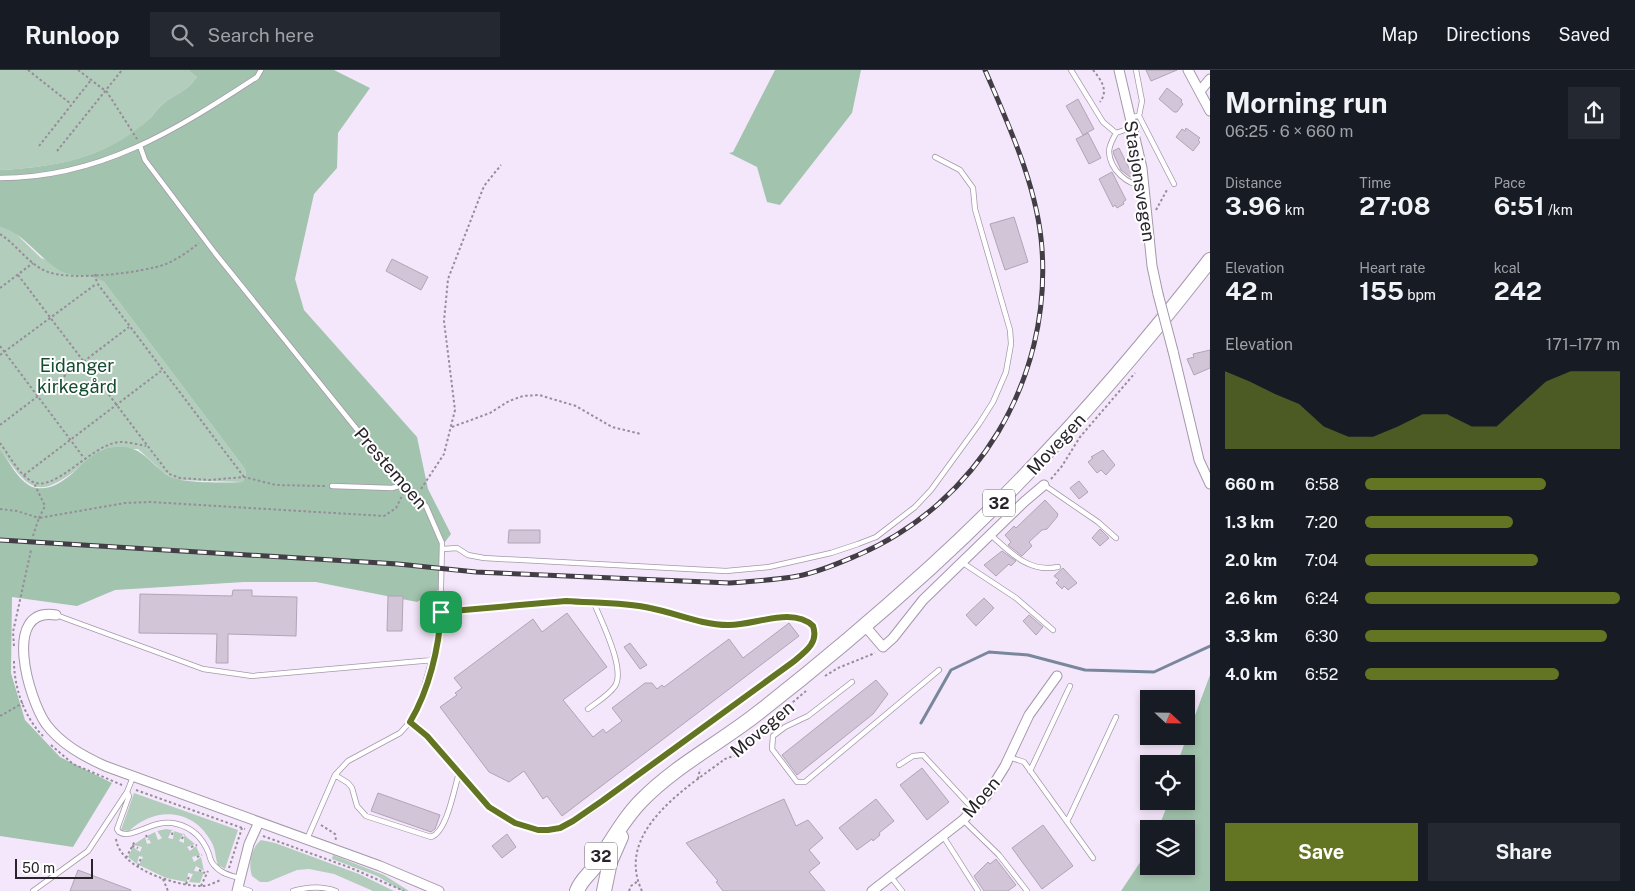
<!DOCTYPE html>
<meta charset="utf-8">
<style>
body{margin:0;font-family:"Public Sans",sans-serif;background:#242831;color:#f1f3f6;height:100vh;display:flex;flex-direction:column;font-size:19px;white-space:nowrap}
*{box-sizing:border-box;margin:0}
p{font-size:16px;color:#9ea1a6}
.icon{flex:none;width:28px;height:28px;fill:none;stroke:currentColor;stroke-width:2;stroke-linecap:round;stroke-linejoin:round}
.map{position:relative;flex:1;overflow:hidden}
.details{display:flex;flex-direction:column;background:#171b24;width:425px}
.details>*{flex:none}
.needle{width:32px;rotate:112deg}
.fabs{position:absolute;left:1140px;top:620px;display:grid;gap:10px}
.fabs a{display:grid;place-items:center;width:55px;height:55px;border-radius:0px;background:#171b24;box-shadow:0 2px 8px #0003;font-size:25px}
.scale{position:absolute;left:15px;bottom:12px;width:78px;box-sizing:border-box;padding-left:5px;border:2px solid #29242b;border-top:0;font-size:14px;line-height:18px;white-space:nowrap;color:#29242b;-webkit-text-stroke:4px #fff;paint-order:stroke}
.pin{position:absolute;display:grid;place-items:center;width:42px;height:42px;color:#fff;margin:-21px;border-radius:10px;box-shadow:0 2px 8px #0006}
.round{display:grid;place-items:center;flex:none;width:52px;height:52px;border-radius:0px;background:#242831}
.summary{display:flex;align-items:center;justify-content:space-between;height:85px;padding:0 15px}
h1{font-size:28px;font-weight:700;line-height:38px}
.figures{display:grid;grid-template-columns:repeat(3,1fr);gap:8px;height:85px;padding:5px 15px}
.figures div{display:grid;align-content:center}
.figures b{font-size:25px;font-weight:700}
.figures small{font-size:14px;font-weight:400}
.figures p{font-size:14px}
.chart{height:140px;padding:10px 15px}
.chart p{display:flex;justify-content:space-between}
.chart svg{width:100%;height:90px;margin-top:5px;fill:#637523;opacity:.7}
.cta{display:flex;gap:10px;margin-top:auto;padding:10px 15px}
.cta a{flex:1;height:58px;border-radius:0px;background:#637523;color:#fff;font-size:20px;font-weight:700;line-height:58px;text-align:center}
.cta a+a{background:#242831;color:#f1f3f6}
ul{padding:0 15px;list-style:none;font-size:16px}
li{display:grid;grid-template-columns:80px 60px 1fr;align-items:center;height:38px}
li i{height:12px;border-radius:6px;background:#637523}
header{display:flex;align-items:center;gap:30px;box-sizing:border-box;height:70px;padding:0 25px;background:#171b24;border-bottom:1px solid #363941}
header strong{font-size:24px}
nav{display:flex;gap:28px;margin-inline-start:auto;font-size:18px}
.search{width:350px;height:45px;background:#242831;display:flex;align-items:center;gap:12px;box-sizing:border-box;padding:0 18px;border-radius:0px;color:#9ea1a6;font-size:19px}
main{display:flex;flex:1;min-height:0}
.map>svg:first-child{display:block}
.green{fill:#b2cdbb}
.forest{fill:#a2c3ad}
.lines{fill:none;stroke-linecap:round;stroke-linejoin:round}
.stream{stroke:#78879c;stroke-width:3}
.building{fill:#d2c5d7;stroke:#b0a4b6}
.service-casing{stroke:#a498aa;stroke-width:6}
.minor-casing{stroke:#a498aa;stroke-width:11}
.primary-casing{stroke:#a498aa;stroke-width:16}
.path{stroke:#968c9a;stroke-width:2;stroke-dasharray:2.5 2.5;stroke-linecap:butt}
.service{stroke:#fff;stroke-width:4.5}
.minor{stroke:#fff;stroke-width:9}
.primary{stroke:#fff;stroke-width:14}
.rail-casing{stroke:#433d46;stroke-width:5}
.rail{stroke:#fff;stroke-width:3;stroke-dasharray:9;stroke-linecap:butt}
.minor-bridge-casing{stroke:#a498aa;stroke-width:11;stroke-linecap:butt}
.minor-bridge{stroke:#fff;stroke-width:9}
.route-casing{stroke:#fff;stroke-width:10}
.route{stroke:#637523;stroke-width:6}
.labels{text-anchor:middle;dominant-baseline:central;stroke-width:4;stroke-linejoin:round;paint-order:stroke}
.shield{fill:#fff;stroke:#69666b;stroke-width:1}
.shield-label{font-size:16px;font-weight:bold;fill:#29242b}
.street-label{font-size:18px;fill:#29242b;stroke:#fff}
.park-label{font-size:18px;fill:#134c2e;stroke:#fff}
</style>
<header>
<strong>Runloop</strong>
<div class="search"><svg class="icon" aria-label="search" viewBox="0 0 24 24"><circle cx="10" cy="10" r="6"/><path d="M15 15l6 6"/></svg>Search here</div>
<nav><a>Map</a><a>Directions</a><a>Saved</a></nav>
</header>
<main>
<div class="map">
<svg width="1210" height="821" viewBox="0 0 1210 821">
<rect width="100%" height="100%" fill="#f5e7fb"/>
<path class="green" d="M0,0H188L197,7C185,23 178,22 164,33C155,39 150,51 141,57C98,90 52,97 0,100Z
M0,157L11,159L41,188L80,203L97,207L104,212L245,399L246,407L242,412L177,410L163,402L138,379C129,379 111,376 103,379C96,383 88,391 81,396C37,431 30,421 0,379Z
M134,723L238,760L225,799L218,795C215,787 216,781 212,773C194,738 155,736 129,761L121,760Z
M166,759L172,760L168,768L173,769L174,761L183,764L179,771L184,773V765L195,774L187,777L190,781L196,776L200,785L192,787L194,792L201,787L204,801L196,796L194,801L204,802L200,813L189,812L193,804L188,803L187,812L166,808L139,795L143,787L139,786L137,794L128,787L133,777L140,782L142,777L133,775L145,767L147,774L151,773L147,766L155,762L158,770L162,768L157,761Z
M261,770L275,773L359,804L394,821H373L334,804L309,799L297,800L268,812H260L252,806C248,794 251,778 261,770Z
M333,785L384,805L409,821H402L377,806L332,789Z"/>
<path class="forest" d="M188,0H334L370,18L338,63L337,98L314,124L295,209L304,240L417,367L428,419L451,464L442,476L438,520L417,532L316,512H244L115,520L77,536L12,527L11,603L25,650L60,687L112,713L73,777L0,766V379C9,391 20,415 36,418C65,422 80,389 104,379C108,377 118,377 123,377C147,378 155,403 177,409C191,413 226,413 242,412L246,407L245,399L104,212C90,202 72,208 59,200C39,188 23,162 0,157V100C52,97 98,90 140,57C150,51 155,40 164,33C178,22 185,23 197,7Z
M775,0H861L852,43L780,135L767,132L757,97L729,83L733,82Z
M1210,605V821H1121L1149,779V796H1186V759H1158L1169,731H1186V694H1178V691Z"/>
<g class="lines">
<path class="stream" d="M921,653L951,600L989,582L1028,585L1085,600L1154,602L1210,576"/>
</g>
<path class="building" d="M1146,0H1177L1151,11Z
M1167,18L1182,30L1181,32L1183,34L1177,42H1174L1159,29Z
M1078,29L1094,59L1083,65L1066,36Z
M1186,58L1200,68L1198,70L1200,72L1193,81L1176,67L1182,59L1185,61Z
M1088,63L1101,88L1089,94L1076,69Z
M1119,78L1133,106L1130,107L1121,100L1114,85L1113,81Z
M1112,102L1126,130L1123,132L1124,134L1117,138L1115,135L1113,137L1099,109Z
M1014,147L1028,192L1005,200L990,154Z
M392,189L428,207L421,220L386,201Z
M1210,280V298L1194,305L1187,289L1194,287L1193,284Z
M1103,380L1115,395L1106,405L1101,400L1097,403L1088,392L1093,388L1091,387Z
M1079,411L1088,422L1079,429L1070,418Z
M1045,430L1058,444L1057,447L1047,459L1042,460L1029,472L1032,476L1022,486L1008,475L1011,472L1005,465L1014,456L1016,458Z
M1100,459L1109,468L1100,476L1092,468Z
M509,460H540V473H508Z
M1002,481L1016,491L1011,496L1009,494L996,506L984,495Z
M1063,498L1077,513L1068,520L1064,516L1062,519L1056,513L1059,510L1054,506Z
M233,520H252V526L297,527L296,566L228,564V593H216L217,564L139,563L140,524L232,526Z
M388,526H403L402,561H387Z
M984,528L994,538L976,556L966,545Z
M567,543L607,597L563,630L593,667L603,659L606,663L622,651L612,638L645,613H652L657,619L662,615L664,617L729,569L743,588L789,553L799,566L562,746L547,726L543,729L524,701L509,712L489,702L440,637L457,625L455,623L462,618L454,608L533,549L542,562Z
M1029,545L1043,557L1036,565L1023,551Z
M630,573L647,595L640,599L624,577Z
M876,610L888,624L873,644L797,705L782,685Z
M922,698L949,732L927,750L900,715Z
M378,723L440,745L435,759L431,762L371,741Z
M784,729L796,756L808,750L823,768L809,780L820,793L809,802L825,821H723L716,812L718,811L686,773Z
M876,729L894,751L879,763L880,765L873,771L872,769L857,780L839,758Z
M1043,755L1073,796L1042,819L1012,778Z
M507,764L516,777L502,788L492,776Z
M996,789L1016,815L1008,821H984L974,806L988,792L990,794Z
M78,800L131,820V821H70Z"/>
<g class="lines">
<g class="service-casing">
<path id="service" d="M1071,0L1103,52L1116,63L1133,57
M1139,46L1174,114
M1131,47L1139,46L1142,31L1136,0
M1116,63C1113,69 1109,75 1109,82C1110,99 1127,116 1144,115
M140,76L145,90L215,183L388,398L426,436L442,473L440,561L418,638L410,652L400,663L348,691L335,705L307,769
M0,108C100,108 176,60 257,7L261,0
M1044,415L1098,452L1116,468
M332,416L392,418L406,414
M991,465C1011,483 1029,503 1058,497
M443,479L457,478L468,485L484,488L726,501L769,497L831,483L858,474L876,467L915,437L931,420L979,354L993,332L1006,302L1011,274L1010,260L975,139L973,118L960,100L935,87
M963,493L1016,528L1053,560
M56,545L203,599L252,606L433,590
M852,612L808,646L785,657L773,666L772,679L797,712H805L939,600
M588,639C597,632 609,625 615,616C626,599 601,551 594,533
M410,652C448,682 469,730 513,752C527,760 545,763 561,757C589,746 615,722 639,704C691,667 742,629 793,592L810,578L815,562L807,550C780,542 754,556 728,555C699,555 674,540 646,537C620,534 592,531 566,531C525,531 482,538 441,542
M1009,687L1024,692L1093,788
M899,695L913,686L923,685L974,740
M1030,701L1070,616
M335,705L348,713L352,718L357,736L366,746L431,767C447,762 454,719 459,703
M127,722L129,726L117,759L119,762C132,771 153,747 177,754C193,758 203,768 209,784C210,789 212,794 216,797C222,804 232,806 240,808
M963,750L999,785L1027,821
M1067,752L1116,647
M943,766L978,821
M891,807L902,821
M238,817L250,821
M33,821L88,781L127,722L133,707
M293,821C307,817 322,816 336,821"/>
</g>
<g class="minor-casing">
<path id="minor" d="M1119,0L1142,98L1152,196L1158,224
M1188,0L1210,41
M1200,21L1210,9
M1173,281L1199,390L1210,414
M56,545C1,536 29,630 46,654C61,674 83,686 105,696L380,796L439,821
M865,556L883,577L893,568L923,530L1024,432L1044,415
M237,821L249,774L259,752
M872,821L963,750L987,725L1005,696L1029,645L1057,606"/>
</g>
<g class="primary-casing">
<path id="primary" d="M577,821C581,810 589,805 595,796C610,774 623,749 642,730C675,696 720,673 758,643C817,597 875,548 930,498C1033,404 1125,300 1210,190
M604,821L610,792L621,767"/>
</g>
<path class="path" d="M28,0L71,34
M78,0L107,22L137,69
M1093,0C1101,10 1109,20 1100,32
M39,76L91,10
M57,81L122,0
M1156,140L1168,118
M0,164C17,175 29,195 48,202C72,211 142,203 166,194C178,189 189,181 199,173
M95,204L97,213L244,407
M18,205L169,404L180,408L209,410L244,407L276,415L325,416
M0,218L33,193
M0,276L84,388
M0,285L96,214
M0,355L129,257
M452,357L490,343L509,331L523,326L539,325L576,336L612,357L641,364
M0,373C9,385 18,403 31,411C54,425 90,375 119,372C128,372 137,374 146,376
M24,405L161,301
M1051,409L1062,396L1080,367L1135,303
M421,419L444,384L455,340L444,251L448,209L484,116L501,95
M0,439L17,441L39,448L45,436L34,413
M33,466L39,448L125,433L150,432L384,446L396,438L403,424
M14,576L13,562L31,480
M14,591C14,617 24,647 43,666
M825,606L838,598L875,583
M0,646L23,633
M51,675L73,694L122,715
M698,709L700,699
M136,720L245,759
M321,755L335,764L336,770
M146,765L148,770
M172,765L173,760
M263,766L351,798L404,821
M116,769C120,799 176,816 202,816C209,816 215,812 221,810
M182,769L184,764
M132,776L138,778
M191,777L197,775
M197,787L202,785
M126,788L135,771
M138,796L141,788
M229,798L242,758
M199,800L205,803
M163,809L168,821
M186,814L189,807
M201,816L208,801
M629,821L631,816L638,811
M642,821C614,762 686,718 725,689L736,685L760,660L806,621"/>
<use href="#service" class="service"/>
<use href="#minor" class="minor"/>
<use href="#primary" class="primary"/>
<g class="rail-casing">
<path id="rail" d="M0,470L398,494L476,502L730,513C753,511 776,510 798,506C819,502 839,493 858,485C978,433 1051,310 1042,179C1038,118 1009,56 985,0"/>
</g>
<use href="#rail" class="rail"/>
<g class="minor-bridge-casing">
<path id="minor-bridge" d="M1158,224L1173,281"/>
</g>
<use href="#minor-bridge" class="minor-bridge"/>
</g>
<g class="lines">
<g class="route-casing">
<path id="route" d="M566,531C593,533 623,532 650,538C676,543 701,555 728,555C753,556 792,536 813,556C819,573 805,582 793,592L602,731L573,751L560,758L548,760H538L515,753L489,737L427,666L410,652C429,620 439,578 441,542Z"/>
</g>
<use href="#route" class="route"/>
</g>
<g class="labels">
<g class="shield">
<rect x="983" y="419.5" width="32" height="27" rx="4"/>
<rect x="585" y="772.5" width="32" height="27" rx="4"/>
</g>
<g class="shield-label">
<text x="999" y="433">32</text>
<text x="601" y="786">32</text>
</g>
<g class="street-label">
<text transform="translate(1140 111) rotate(81)">Stasjonsvegen</text>
<text transform="translate(1056 374) rotate(-47)">Movegen</text>
<text transform="translate(391 398) rotate(49)">Prestemoen</text>
<text transform="translate(762 659) rotate(-40)">Movegen</text>
<text transform="translate(981 727) rotate(-50)">Moen</text>
</g>
<g class="park-label">
<text x="77" y="295">Eidanger<tspan x="77" dy="21">kirkegård</tspan></text>
</g>
</g>
</svg>
<div class="fabs">
<a><svg class="needle" viewBox="-14 -14 28 28"><path d="M0-13l5 13h-10z" fill="#e53935"/><path d="M0 13l5-13h-10z" fill="#9ea1a6"/></svg></a>
<a><svg class="icon" aria-label="locate" viewBox="0 0 24 24"><circle cx="12" cy="12" r="6"/><path d="M12 2v4M12 18v4M2 12h4M18 12h4"/></svg></a>
<a><svg class="icon" aria-label="layers" viewBox="0 0 24 24"><path d="M12 4l9 5-9 5-9-5zM3 14l9 5 9-5"/></svg></a>
</div>
<div class="scale">50 m</div>
<div class="pin" style="left:441px;top:542px;background:#1e9e55"><svg class="icon" aria-label="arrive" viewBox="0 0 24 24"><path d="M6 21V4h12l-3 4 3 4H6"/></svg></div>
</div>
<section class="details">
<div class="summary"><div><h1>Morning run</h1><p>06:25 · 6 × 660 m</p></div><a class="round"><svg class="icon" aria-label="share" viewBox="0 0 24 24"><path d="M12 15V3M7 8l5-5 5 5M5 13v7h14v-7"/></svg></a></div>
<div class="figures">
<div><p>Distance</p><b>3.96<small> km</small></b></div>
<div><p>Time</p><b>27:08</b></div>
<div><p>Pace</p><b>6:51<small> /km</small></b></div>
</div>
<div class="figures">
<div><p>Elevation</p><b>42<small> m</small></b></div>
<div><p>Heart rate</p><b>155<small> bpm</small></b></div>
<div><p>kcal</p><b>242</b></div>
</div>
<div class="chart"><p><span>Elevation</span>171–177 m</p>
<svg viewBox="0 0 160 44" preserveAspectRatio="none"><path d="M0 44V6L10 11L20 17L30 22L40 33L50 38L60 38L70 33L80 27L90 27L100 33L110 33L120 22L130 11L140 6L150 6L160 6V44z"/></svg>
</div>
<ul>
<li><b>660 m</b>6:58<i style="width:71%"></i></li>
<li><b>1.3 km</b>7:20<i style="width:58%"></i></li>
<li><b>2.0 km</b>7:04<i style="width:68%"></i></li>
<li><b>2.6 km</b>6:24<i style="width:100%"></i></li>
<li><b>3.3 km</b>6:30<i style="width:95%"></i></li>
<li><b>4.0 km</b>6:52<i style="width:76%"></i></li>
</ul>
<div class="cta"><a>Save</a><a>Share</a></div>
</section>
</main>
